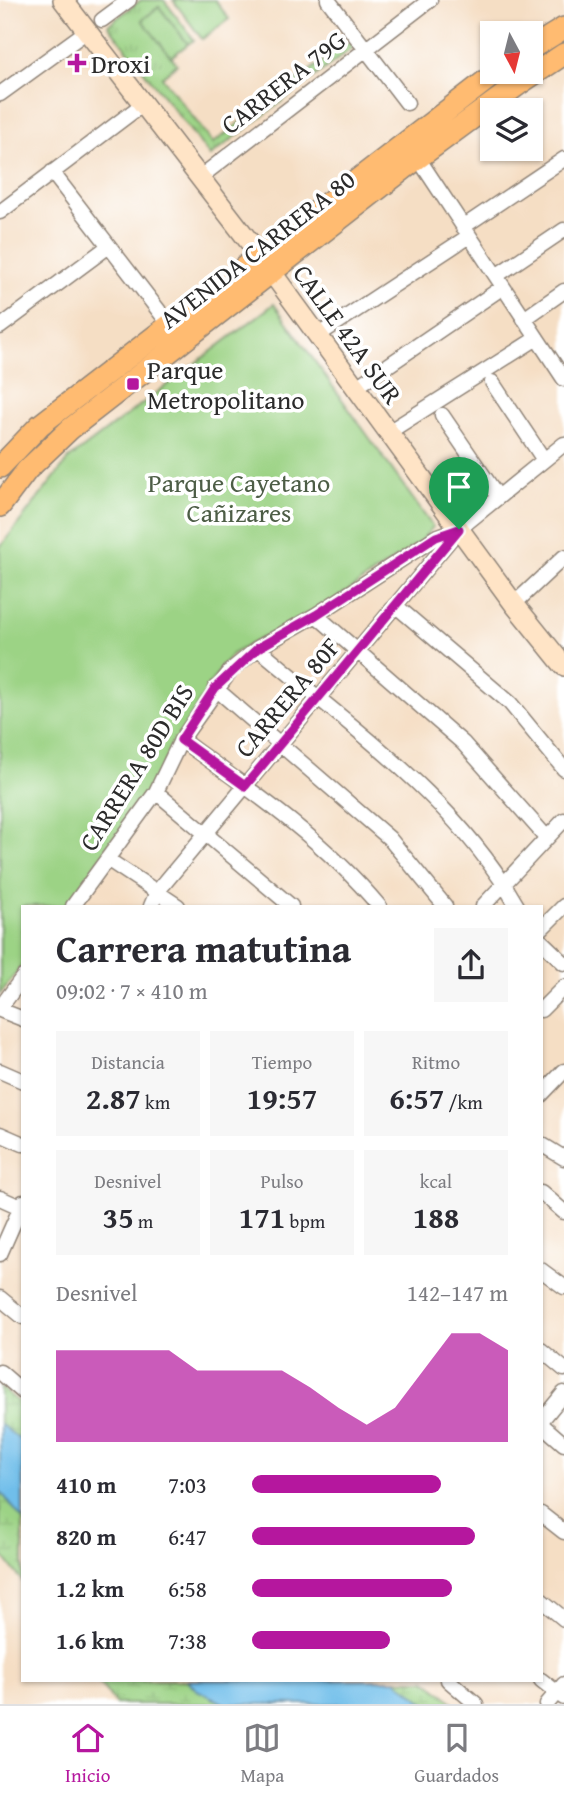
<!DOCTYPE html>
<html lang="es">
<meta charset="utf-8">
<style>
body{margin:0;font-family:"Gentium Book Plus",serif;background:#f7f7f7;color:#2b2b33;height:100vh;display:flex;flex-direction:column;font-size:26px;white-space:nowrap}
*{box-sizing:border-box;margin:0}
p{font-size:23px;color:#7c7c81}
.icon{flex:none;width:38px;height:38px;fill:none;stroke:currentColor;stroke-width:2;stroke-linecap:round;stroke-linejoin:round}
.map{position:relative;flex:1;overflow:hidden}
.details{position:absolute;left:21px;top:905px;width:522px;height:777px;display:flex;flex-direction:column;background:#fff;border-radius:0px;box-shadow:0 2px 5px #0004}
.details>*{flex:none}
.needle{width:46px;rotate:173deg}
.controls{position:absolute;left:480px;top:21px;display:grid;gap:14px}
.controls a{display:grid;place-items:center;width:63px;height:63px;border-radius:0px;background:#fff;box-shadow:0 2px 5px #0004;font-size:35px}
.pin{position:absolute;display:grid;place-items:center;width:60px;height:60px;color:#fff;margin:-72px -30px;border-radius:50% 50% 50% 0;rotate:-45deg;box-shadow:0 0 7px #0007}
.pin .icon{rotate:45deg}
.round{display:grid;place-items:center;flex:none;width:74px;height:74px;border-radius:0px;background:#f7f7f7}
.overview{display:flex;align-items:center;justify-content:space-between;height:119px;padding:0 35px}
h1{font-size:38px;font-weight:800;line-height:52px}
.metrics{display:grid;grid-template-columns:repeat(3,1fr);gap:10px;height:119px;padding:7px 35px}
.metrics div{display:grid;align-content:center;border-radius:0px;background:#f7f7f7;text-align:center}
.metrics b{font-size:30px;font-weight:800}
.metrics small{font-size:19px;font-weight:400}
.metrics p{font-size:19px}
.chart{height:196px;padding:14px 35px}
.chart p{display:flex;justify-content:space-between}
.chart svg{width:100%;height:126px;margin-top:7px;fill:#b5179e;opacity:.7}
ul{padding:0 35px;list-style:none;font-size:23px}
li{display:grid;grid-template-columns:112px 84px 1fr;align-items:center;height:52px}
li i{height:18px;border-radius:9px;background:#b5179e}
.tabs{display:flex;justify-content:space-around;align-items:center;height:98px;border-top:2px solid #e1e1e2;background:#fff;font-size:19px;color:#7c7c81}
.tabs a{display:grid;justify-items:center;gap:4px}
.tabs .on{color:#b5179e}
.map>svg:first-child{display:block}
.grass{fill:url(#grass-tufts);stroke:#647f58;stroke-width:2}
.wetland{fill:url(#wetland-marsh);stroke:#647f58;stroke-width:2}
.park{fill:#9cd385;stroke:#647f58;stroke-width:2}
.water{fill:#6fbeea;stroke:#4d748a;stroke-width:2}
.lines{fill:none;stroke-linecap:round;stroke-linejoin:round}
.street-casing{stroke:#908478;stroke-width:17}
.secondary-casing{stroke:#908478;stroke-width:22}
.primary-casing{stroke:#908478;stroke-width:24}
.street{stroke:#fff;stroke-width:14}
.secondary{stroke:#ffe4c6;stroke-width:19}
.primary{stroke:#ffbb71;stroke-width:21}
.route-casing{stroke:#fff;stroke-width:14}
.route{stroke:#b5179e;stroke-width:9}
.poi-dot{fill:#b5179e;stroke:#fff;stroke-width:2.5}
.labels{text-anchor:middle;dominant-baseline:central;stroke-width:7;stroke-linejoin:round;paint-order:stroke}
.poi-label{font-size:26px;fill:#2b2b2b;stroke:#fff;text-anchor:start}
.street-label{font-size:26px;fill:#2b2b2b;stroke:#fff}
.park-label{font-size:26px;fill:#4d5d46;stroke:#fff}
</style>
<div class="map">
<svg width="564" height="1704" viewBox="0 0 564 1704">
<defs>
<pattern id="grass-tufts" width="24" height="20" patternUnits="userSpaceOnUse" patternTransform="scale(1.75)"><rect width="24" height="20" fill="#9cd385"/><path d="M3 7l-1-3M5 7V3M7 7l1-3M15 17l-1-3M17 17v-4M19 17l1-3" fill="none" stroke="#87b573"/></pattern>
<pattern id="wetland-marsh" width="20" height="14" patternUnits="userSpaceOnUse" patternTransform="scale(1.75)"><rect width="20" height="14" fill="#9cd385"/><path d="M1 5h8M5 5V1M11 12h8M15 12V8" fill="none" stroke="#87b573"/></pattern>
</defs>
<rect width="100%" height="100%" fill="#fff"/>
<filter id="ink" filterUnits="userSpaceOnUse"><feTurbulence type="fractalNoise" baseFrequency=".0143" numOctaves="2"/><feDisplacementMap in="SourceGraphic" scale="14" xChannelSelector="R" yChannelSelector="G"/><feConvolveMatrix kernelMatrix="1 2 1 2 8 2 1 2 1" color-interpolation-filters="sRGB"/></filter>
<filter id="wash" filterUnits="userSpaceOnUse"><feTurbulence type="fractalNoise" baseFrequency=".00686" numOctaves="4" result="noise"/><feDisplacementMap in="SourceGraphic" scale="28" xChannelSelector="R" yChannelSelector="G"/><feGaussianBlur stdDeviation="1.57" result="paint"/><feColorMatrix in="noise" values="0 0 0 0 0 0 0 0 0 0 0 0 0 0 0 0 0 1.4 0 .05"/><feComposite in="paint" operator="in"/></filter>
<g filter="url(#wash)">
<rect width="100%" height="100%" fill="#f5dec4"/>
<path class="grass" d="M141,0H164L194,40L188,44L159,7L143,20L177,64L162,77L213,143L351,40L355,46L210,156L108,25Z"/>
<path class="wetland" d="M0,1387L23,1406V1582L0,1552Z
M97,1680H426L455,1704H116Z"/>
<path class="park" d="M173,0H215L229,19L202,39Z
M159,7L188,44L171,57L142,20Z
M274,304L433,527L420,542L333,601L232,654L211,682L139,808L66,906H23V964L0,994V547L69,459Z"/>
<path class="water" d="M0,1424L23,1442V1520L0,1491Z
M187,1680H396L426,1704H225L197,1690Z"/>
</g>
<g filter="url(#ink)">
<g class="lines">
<g class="street-casing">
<path id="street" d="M328,0L407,103
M102,20L129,0
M0,94L87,31
M418,158L564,379
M52,172L169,324
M199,178L430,0
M0,212L143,104
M463,227L564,159
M496,276L564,230
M524,319L564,291
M0,327L109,246
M317,336L469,236
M492,382L544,460
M355,388L503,287
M442,415L498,497
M387,433L537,338
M514,604L564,557
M395,605L510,703L564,769
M316,615L463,743L547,838
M258,648C349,726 458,800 517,906
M215,688L389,838L445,906
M181,740C251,790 324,840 379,906
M156,792L291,906
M107,859L178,906
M73,906L156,792L181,740L231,670L258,648L316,615L436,537L458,529
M151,906L157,892L459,529L564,444
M483,906L564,820
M541,929L564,906
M541,941L564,963
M0,1008L23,977
M0,1010L23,1019
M541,1010L564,987
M0,1071L23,1081
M541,1095L564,1071
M0,1134L23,1144
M541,1144L564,1158
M541,1192L564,1212
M0,1198L20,1207
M0,1254L23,1202
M541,1270L564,1287
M0,1298L23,1317
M541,1350L564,1369
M0,1372L23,1392
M541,1421L564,1393
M541,1424L564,1444
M541,1514L564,1532
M541,1600L564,1619
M448,1680L476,1704
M541,1680L564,1698
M547,1704L564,1684"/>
</g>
<g class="secondary-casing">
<path id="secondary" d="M63,0L251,244L514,604L564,666"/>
</g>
<g class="primary-casing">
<path id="primary" d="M530,49L564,28
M0,467L40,425L497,72
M0,506L27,470L70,429L418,158L519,84L564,54"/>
</g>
<use href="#street" class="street"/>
<use href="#secondary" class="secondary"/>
<use href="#primary" class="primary"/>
</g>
</g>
<g class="lines" filter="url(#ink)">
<g class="route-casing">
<path id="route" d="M459,529L245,786L181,740L215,688L258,648L316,615L436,537Z"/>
</g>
<use href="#route" class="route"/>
</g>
<g class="poi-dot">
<path d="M73.5 52.5h7v7h7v7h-7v7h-7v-7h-7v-7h7z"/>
<rect x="126" y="377" width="14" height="14" rx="3.5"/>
</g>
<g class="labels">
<g class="poi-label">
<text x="91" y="63">Droxi</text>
<text x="147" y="369">Parque<tspan x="147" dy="30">Metropolitano</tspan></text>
</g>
<g class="street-label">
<text transform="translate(283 82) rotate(-38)">CARRERA 79G</text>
<text transform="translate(257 249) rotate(-38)">AVENIDA CARRERA 80</text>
<text transform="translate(348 334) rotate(54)">CALLE 42A SUR</text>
<text transform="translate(287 697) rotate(-50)">CARRERA 80F</text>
<text transform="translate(136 767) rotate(-58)">CARRERA 80D BIS</text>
</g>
<g class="park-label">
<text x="239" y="482">Parque Cayetano<tspan x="239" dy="30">Cañizares</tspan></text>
</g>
</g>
</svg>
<div class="controls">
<a><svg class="needle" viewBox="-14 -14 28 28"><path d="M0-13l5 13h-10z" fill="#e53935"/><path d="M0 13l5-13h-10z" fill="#7c7c81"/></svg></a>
<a><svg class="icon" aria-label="layers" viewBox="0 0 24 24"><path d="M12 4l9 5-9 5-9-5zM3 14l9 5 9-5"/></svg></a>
</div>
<div class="pin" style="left:459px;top:529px;background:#1e9e55"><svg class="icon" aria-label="arrive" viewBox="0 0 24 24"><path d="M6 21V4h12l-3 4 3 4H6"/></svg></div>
<section class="details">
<div class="overview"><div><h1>Carrera matutina</h1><p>09:02 · 7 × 410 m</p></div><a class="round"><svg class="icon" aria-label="share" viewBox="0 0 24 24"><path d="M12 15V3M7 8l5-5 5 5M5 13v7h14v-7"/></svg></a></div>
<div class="metrics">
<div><p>Distancia</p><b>2.87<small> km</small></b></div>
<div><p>Tiempo</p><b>19:57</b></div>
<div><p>Ritmo</p><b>6:57<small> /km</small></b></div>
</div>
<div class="metrics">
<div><p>Desnivel</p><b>35<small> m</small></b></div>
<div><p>Pulso</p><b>171<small> bpm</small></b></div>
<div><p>kcal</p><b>188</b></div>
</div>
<div class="chart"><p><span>Desnivel</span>142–147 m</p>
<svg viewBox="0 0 160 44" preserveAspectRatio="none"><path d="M0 44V12L10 12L20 12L30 12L40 12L50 19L60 19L70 19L80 19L90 25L100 32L110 38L120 32L130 19L140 6L150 6L160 12V44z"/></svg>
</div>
<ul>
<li><b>410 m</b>7:03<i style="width:74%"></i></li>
<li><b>820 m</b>6:47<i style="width:87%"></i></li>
<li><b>1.2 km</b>6:58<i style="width:78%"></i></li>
<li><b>1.6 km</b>7:38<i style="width:54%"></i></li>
</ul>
</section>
</div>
<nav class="tabs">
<a class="on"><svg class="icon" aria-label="home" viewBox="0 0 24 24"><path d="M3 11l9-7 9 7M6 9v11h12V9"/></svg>Inicio</a>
<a><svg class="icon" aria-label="map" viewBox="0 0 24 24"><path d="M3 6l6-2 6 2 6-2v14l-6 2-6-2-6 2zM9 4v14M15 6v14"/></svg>Mapa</a>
<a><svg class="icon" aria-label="saved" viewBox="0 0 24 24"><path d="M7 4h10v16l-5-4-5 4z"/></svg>Guardados</a>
</nav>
